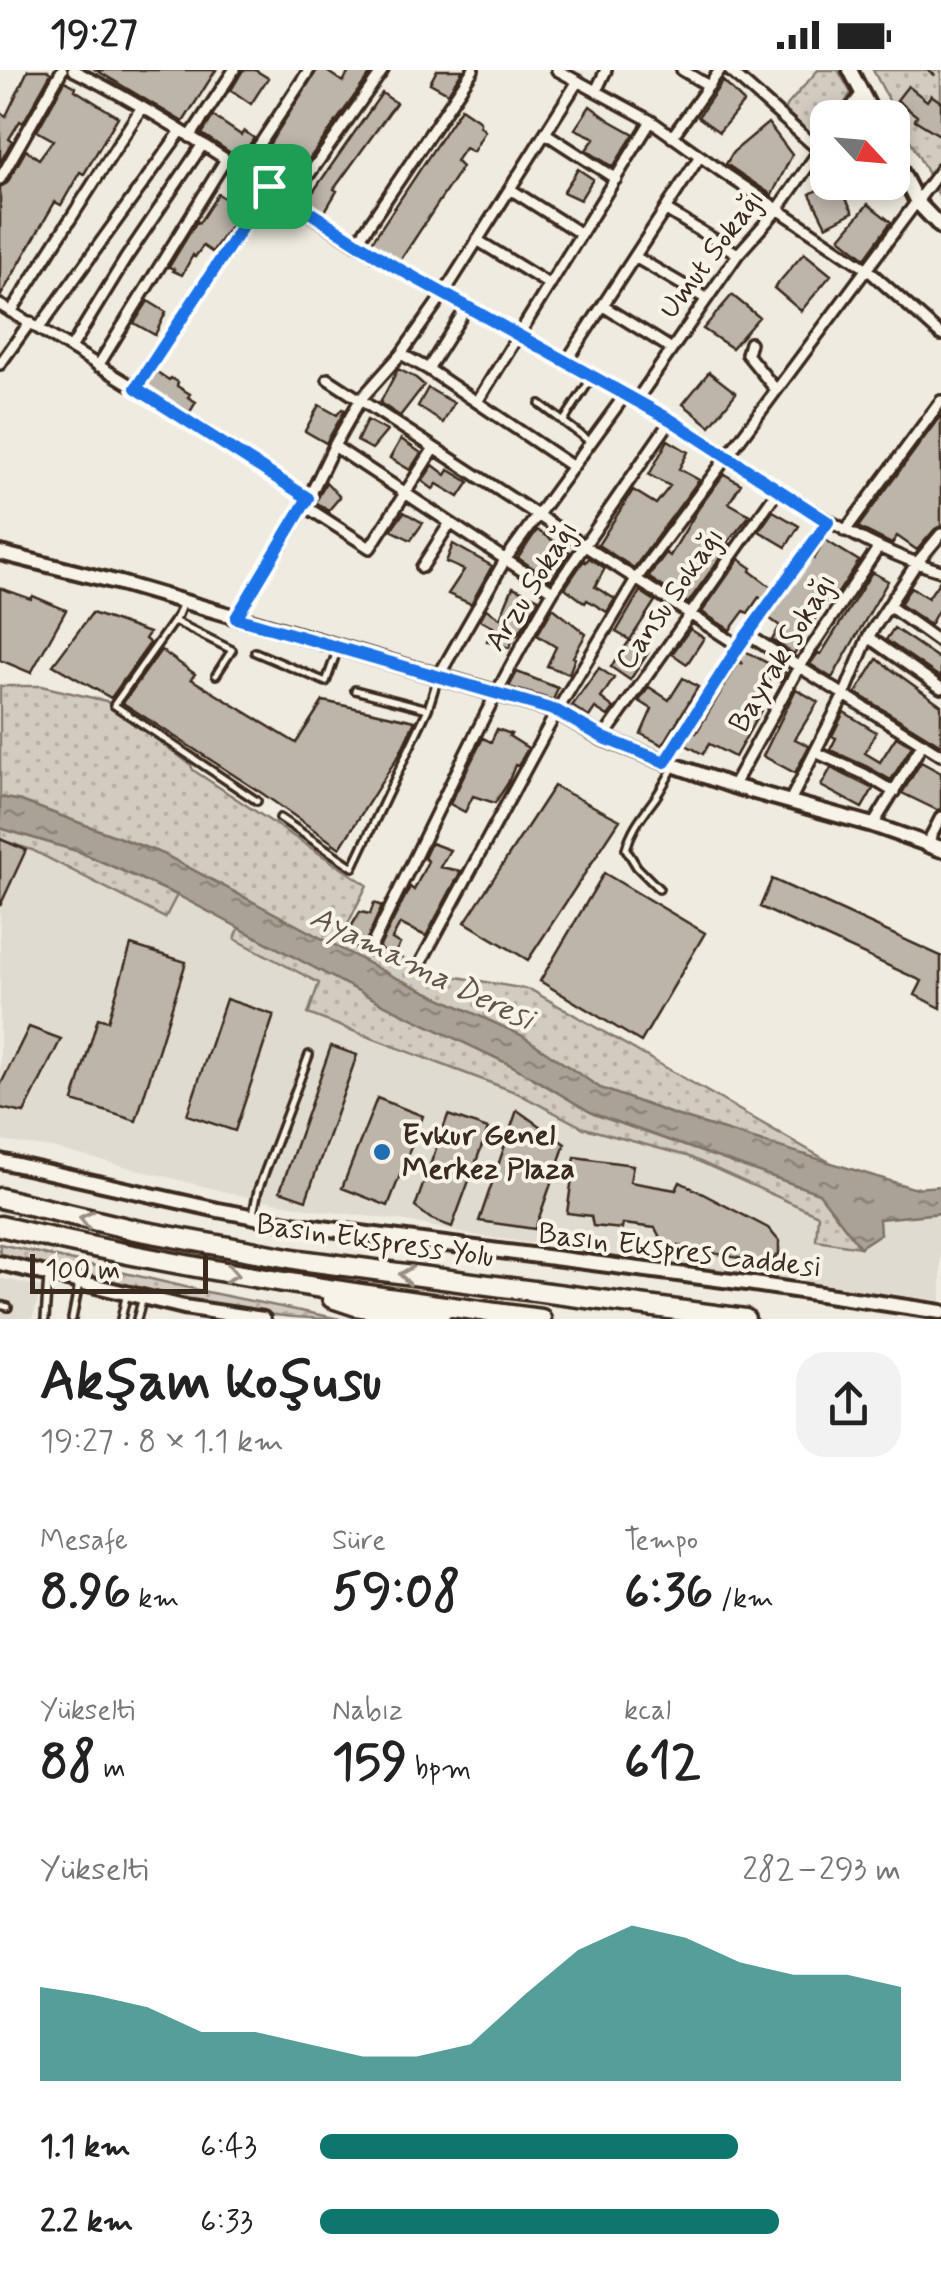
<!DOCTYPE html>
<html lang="tr">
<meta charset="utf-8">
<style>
body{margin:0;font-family:Mynerve,sans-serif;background:#f2f2f2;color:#222;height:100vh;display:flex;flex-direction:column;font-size:38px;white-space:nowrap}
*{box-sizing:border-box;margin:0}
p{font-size:32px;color:#767676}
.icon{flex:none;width:55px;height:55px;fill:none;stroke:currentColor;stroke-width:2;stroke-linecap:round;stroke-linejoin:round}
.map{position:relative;height:1249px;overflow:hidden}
.details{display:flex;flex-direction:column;background:#fff;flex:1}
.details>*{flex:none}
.needle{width:65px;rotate:116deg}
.controls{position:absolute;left:810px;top:30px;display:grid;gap:20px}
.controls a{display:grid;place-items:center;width:100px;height:100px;border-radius:20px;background:#fff;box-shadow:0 5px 15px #0003;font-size:50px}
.scale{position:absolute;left:30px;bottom:25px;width:178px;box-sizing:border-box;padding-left:10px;border:5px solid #3b2a1e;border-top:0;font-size:28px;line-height:35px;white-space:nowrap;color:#3b2a1e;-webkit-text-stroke:8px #f7f3e8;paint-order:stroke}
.pin{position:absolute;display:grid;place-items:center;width:85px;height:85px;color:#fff;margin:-42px;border-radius:20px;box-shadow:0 5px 15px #0006}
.round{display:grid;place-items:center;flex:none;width:105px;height:105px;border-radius:30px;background:#f2f2f2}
.overview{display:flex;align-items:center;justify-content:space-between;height:170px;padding:0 40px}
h1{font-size:55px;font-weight:700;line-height:75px}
.metrics{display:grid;grid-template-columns:repeat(3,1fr);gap:15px;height:170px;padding:10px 40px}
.metrics div{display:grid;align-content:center}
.metrics b{font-size:50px;font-weight:700}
.metrics small{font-size:28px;font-weight:400}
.metrics p{font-size:28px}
.chart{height:280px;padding:20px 40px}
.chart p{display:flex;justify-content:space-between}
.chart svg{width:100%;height:180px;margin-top:10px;fill:#0f766e;opacity:.7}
ul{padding:0 40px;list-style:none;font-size:32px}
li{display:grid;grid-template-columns:160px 120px 1fr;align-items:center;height:75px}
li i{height:25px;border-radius:12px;background:#0f766e}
.status{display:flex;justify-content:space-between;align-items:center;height:70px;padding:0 50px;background:#fff;direction:ltr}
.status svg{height:28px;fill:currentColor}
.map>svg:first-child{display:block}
.built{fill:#e0dbd0}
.grass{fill:url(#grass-dots);stroke:#867a6f;stroke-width:2.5}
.water{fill:url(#water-ripples);stroke:#7e7266;stroke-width:2.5}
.building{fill:#bdb5aa;stroke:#3b2a1e;stroke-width:2.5}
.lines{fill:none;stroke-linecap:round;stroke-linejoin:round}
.lane-casing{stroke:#3b2a1e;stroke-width:12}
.street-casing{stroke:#3b2a1e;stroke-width:16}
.secondary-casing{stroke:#3b2a1e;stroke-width:20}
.primary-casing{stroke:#3b2a1e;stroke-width:21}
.highway-casing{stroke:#3b2a1e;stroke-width:25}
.path{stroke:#3b2a1e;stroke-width:2.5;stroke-dasharray:10 8;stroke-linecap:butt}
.lane{stroke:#f7f3e8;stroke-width:5}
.street{stroke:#f7f3e8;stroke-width:9}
.secondary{stroke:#f7f3e8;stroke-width:12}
.primary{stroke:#f7f3e8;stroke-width:14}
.highway{stroke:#f7f3e8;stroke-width:18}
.oneway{stroke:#998e83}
.route-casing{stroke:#fff;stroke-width:20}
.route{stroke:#1a73e8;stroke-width:12}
.poi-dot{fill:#1f6fb2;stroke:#f7f3e8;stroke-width:4}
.labels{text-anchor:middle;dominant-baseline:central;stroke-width:8;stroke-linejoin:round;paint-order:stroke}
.street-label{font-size:30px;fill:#3b2a1e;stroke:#f7f3e8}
.poi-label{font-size:30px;font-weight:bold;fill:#3b2a1e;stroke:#f7f3e8;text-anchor:start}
.water-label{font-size:32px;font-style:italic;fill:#625448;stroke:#f7f3e8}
</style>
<div class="status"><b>19:27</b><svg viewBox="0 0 49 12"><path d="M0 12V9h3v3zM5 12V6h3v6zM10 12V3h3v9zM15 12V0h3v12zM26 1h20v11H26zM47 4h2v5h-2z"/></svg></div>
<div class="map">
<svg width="941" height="1249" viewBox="0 0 941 1249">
<defs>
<pattern id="grass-dots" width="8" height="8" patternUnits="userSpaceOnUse" patternTransform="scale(2.5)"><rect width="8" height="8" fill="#d1cbc0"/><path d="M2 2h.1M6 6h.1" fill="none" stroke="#b4aea5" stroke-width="1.8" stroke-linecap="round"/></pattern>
<pattern id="water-ripples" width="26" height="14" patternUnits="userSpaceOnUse" patternTransform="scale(2.5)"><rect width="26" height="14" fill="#aaa296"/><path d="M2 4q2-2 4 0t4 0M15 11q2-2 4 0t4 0" fill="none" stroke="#8c847a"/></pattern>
</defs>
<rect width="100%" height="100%" fill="#efebe0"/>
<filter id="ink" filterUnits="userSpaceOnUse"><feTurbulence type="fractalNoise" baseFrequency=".01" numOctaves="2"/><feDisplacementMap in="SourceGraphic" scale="20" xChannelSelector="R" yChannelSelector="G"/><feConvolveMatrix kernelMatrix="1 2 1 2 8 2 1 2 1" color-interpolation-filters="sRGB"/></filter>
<g filter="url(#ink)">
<path class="built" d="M0,770L32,780L165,847L177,825L239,858L236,869L320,913L308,944L515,1022L584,1058L687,1086L818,1145L816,1171L879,1149L941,1143V1231L466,1164L407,1151L323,1141L238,1125L52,1078L0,1071Z
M0,1208L42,1217L32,1249H0Z"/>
<path class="grass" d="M818,0H838L851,23L836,47L828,48L827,60C822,64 816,64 809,63L784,39Z
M873,0H941V129Z
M0,616H41L106,631L191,695L193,700L367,815L344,862L435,903L531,920L833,1094L675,1045L600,1018L521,965L394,907L163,784L21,731L0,727Z
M0,758L80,782L177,825L165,848L32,780L0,770Z
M239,858L387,936L511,995L594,1044L819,1123L860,1177L816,1170L818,1145L687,1086L584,1058L515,1022L308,944L319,913L235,869Z
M0,1174L207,1222L340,1249C224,1249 113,1209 0,1185Z"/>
<path class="water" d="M0,727L21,731L163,784L394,907L521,965L600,1018L675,1045L913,1118L941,1116V1143L879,1149L880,1164L860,1177L819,1123L594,1044L511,995L387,936L177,825L80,782L0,758Z"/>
<path class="building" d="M28,0H46L51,3L23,53L20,51L9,69L12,71L0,93V42L6,46Z
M96,0H216L183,52Z
M243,0H255L268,8L251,34L231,20Z
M317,0H325L343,12L350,0H373L287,120L254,98Z
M437,0H463L448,23L430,13Z
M65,11L76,17L75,20L118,47L84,104L80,102L61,135L55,132L0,227V117L7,113L26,80L39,89L53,70L37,61Z
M723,11L744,32L719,62L698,47Z
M908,16L927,31L931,25L941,32V66L915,50L917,46L897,30Z
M382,23L396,33L334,119L337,121L324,143L306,132Z
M590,36L609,50L634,64L613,97L586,80L595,68L575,59Z
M461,38L480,51V56L485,61L473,82L465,78L456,91L462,97L400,191L371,173Z
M213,46L241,65L244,61L254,68L240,89L202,64Z
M768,53L792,85L772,125L726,94L733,82Z
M578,99L593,109L580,130L563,122Z
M832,112H837L853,142L826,156L810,124Z
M218,124L242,140L212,182L203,176L195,187L193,185L182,205L173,201L174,199L169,197L197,151L199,153Z
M868,134L891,152L865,188L840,168Z
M804,183L831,205L801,241L774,218Z
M732,225L759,247L732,278L703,259Z
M148,231L166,242L155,265L134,253Z
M398,299L416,308L424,315L400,346L380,333Z
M157,302L169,310L171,308L178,312L177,316L190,324L188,327L196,332L190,342L147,316Z
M709,302L736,323L710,356L683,334Z
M428,318L454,333L443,353L418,336Z
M319,335L337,345L342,339L345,340L326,373L305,361Z
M941,345V456L935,459L917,480L897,466L892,474L858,457Z
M367,350L387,361L372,379L357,371Z
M401,369L421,383L410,400L390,388Z
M668,370L688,382L679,399L699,410L634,498L598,475L633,420L656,434L670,416L649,405Z
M433,395L446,405L449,400L469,412L459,427L437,414L433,419L422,411Z
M724,404L741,414L729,433L750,445L728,472L730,474L688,533L648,507L666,483L670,486L698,439Z
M326,412L340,427L328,441L316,432Z
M773,441L799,456L786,477L759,461Z
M404,442L423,453L411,470L391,460Z
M537,460L570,482L551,510L518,488Z
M825,470L859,491L832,532L827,529L794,584L772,570L780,556L769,548L812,488L814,489Z
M453,474L492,496L471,534L448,524L464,500L446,492Z
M589,488L605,498L595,517L615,529L607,542L587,530L585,533L565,518L584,490L586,492Z
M739,489L752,498L750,501L771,517L762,530L759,527L748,543L744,541L730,560L702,542Z
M872,502L888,511L832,608L810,594L818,583L821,584Z
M941,509V535L930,555L900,534L911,517L928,528Z
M513,517L539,529L523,557L517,565H515L509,578L487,571L493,557L480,550L486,539L500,548Z
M0,518L31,529L33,526L66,540L31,603L0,590Z
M640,521L655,531L630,570L616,562Z
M553,538L586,564L573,587L575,588L569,604L547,596L556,577L537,565Z
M92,543L149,563L145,569L150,573L111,628L53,595Z
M894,558L941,590V608L886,570Z
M690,559L704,568L687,594L672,584Z
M630,570L648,583L630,610L611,597Z
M161,580L195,604L191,609L296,673L323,631L415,651L400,683L340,778L263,724L123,633Z
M745,581L786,603L781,612L772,607L756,636L761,640L735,687L709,674L703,684L686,675L694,662L696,663L739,592L743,594L740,590Z
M877,589L941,635V675L856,623Z
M599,598L614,608L601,628L614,638L608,646L595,638L589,647L572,636Z
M517,602L558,618L553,630L509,617Z
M683,608L698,617L663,675L641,664L652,639L639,631L649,617L669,630Z
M796,619L818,632L795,669L809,676L795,703L763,686Z
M844,642L876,662L865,683L880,692L896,667L912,676L891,710L868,697L830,680L836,668L832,666Z
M497,659L511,664L509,666L528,678L518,696L515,695L508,713L495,733L473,726L465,742L450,734L483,668L491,672Z
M921,692L941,703V739L937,740L902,723Z
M831,698L873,719L862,738L821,716Z
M554,716L620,750L528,890L465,852Z
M0,769L26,780L0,836Z
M431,773L450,780L440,797L461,801L426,866L400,854L392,869L400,874L392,888L379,878L410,817L414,820L428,791L424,788Z
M604,803L705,863L641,972L540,911Z
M772,809L941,886V938L915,925L922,911L760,837Z
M374,833L382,836L362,880L342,872L360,842L370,844Z
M131,875L186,892L136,1051L73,1031L98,948L108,951Z
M226,929L274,945L235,1061L187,1045Z
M29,957L61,969L24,1043L0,1038V1016Z
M331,976L357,985L306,1130L280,1121Z
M377,1028L423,1046L388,1136L342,1118Z
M517,1040L565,1074L535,1159L479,1151Z
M448,1045L488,1059L452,1157L431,1149L415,1137Z
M575,1087L633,1095L630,1112L676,1120L680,1112L768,1158L779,1171V1184L768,1194L663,1173L655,1158L623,1154L622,1159L593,1156L591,1146L567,1143Z"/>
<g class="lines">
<g class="lane-casing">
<path id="lane" d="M540,334L589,371
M563,352L593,306
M183,532L178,545L114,635L257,731
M174,551L232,580L216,605
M255,582L326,612L337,581
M355,620L428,639
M280,748L353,797L428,639L438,607
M659,819L637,797L626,779C632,757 643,745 656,727C662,718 668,707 673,698
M253,1144L258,1120L309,985
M0,1235L8,1237
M45,1249L48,1207
M72,1249L79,1213
M121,1249L126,1227
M137,1249L142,1231"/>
</g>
<g class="street-casing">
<path id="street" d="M73,0C173,49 263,116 358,175C460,237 567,289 670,350C760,402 839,471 941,501
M557,0L651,51L721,101L867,199L941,265
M682,0L709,16
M729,0L819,80
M596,21L606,0
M843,48L862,23
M545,63L616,109
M190,67L234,0
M672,67L720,0
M243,100L309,0
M0,109L62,0
M510,119L581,164
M291,130L383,0
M666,140L738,184
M477,170L550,215
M356,174L473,0
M635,187L707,229
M0,235L173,341L308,428
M603,236L672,279
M11,242L142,37
M39,258L181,61
M750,273L747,284L776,320
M71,278L126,188L203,74
M401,284L428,299L573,397
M566,292L700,86
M0,294L30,252
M98,296L226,89
M428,299L467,237
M328,309L739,576
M136,318L269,117
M636,331L738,184L778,139L828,68
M477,332L651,51
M334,376L553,521
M305,436L370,478L434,378
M845,461L941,331
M422,497L450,453
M889,536L941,573
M236,548L305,436L334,376L360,330L401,284L444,223L578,11
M748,565L941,685
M868,567L941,618
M438,607L505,490L625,325
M603,668L778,420
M815,682L864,704L894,722
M665,692L739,576L828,452
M733,716L800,595L878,478
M790,731L845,623L868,567L916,494L941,464
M873,755L923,673
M927,774L941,747
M370,879C430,759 485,636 553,521L671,350
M422,890L557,641L636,509L941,99"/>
</g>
<g class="secondary-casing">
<path id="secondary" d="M850,0L875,48
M892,83L917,132L941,157
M0,483L120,513L557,641L603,668L665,692L733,716L873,755L927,774
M0,1091L218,1140L299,1155L747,1213L941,1242
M0,1193L184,1237L263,1249"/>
</g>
<g class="primary-casing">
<path id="primary" d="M927,774L941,779"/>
</g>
<g class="highway-casing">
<path id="highway" d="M0,1128L135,1160L300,1190L745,1249
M0,1156C179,1199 359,1225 541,1249
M332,1228L356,1236L440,1249"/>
</g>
<path class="path" d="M927,0L941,9"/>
<use href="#lane" class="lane"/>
<use href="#street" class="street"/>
<use href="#secondary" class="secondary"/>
<use href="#primary" class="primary"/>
<use href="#highway" class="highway"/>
</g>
<defs><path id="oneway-chevron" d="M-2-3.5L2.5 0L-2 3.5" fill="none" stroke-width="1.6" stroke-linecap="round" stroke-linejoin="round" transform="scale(2.5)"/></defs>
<g class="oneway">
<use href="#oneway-chevron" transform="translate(86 1149) rotate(-167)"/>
<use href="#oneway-chevron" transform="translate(232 1204) rotate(10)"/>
<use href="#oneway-chevron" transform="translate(406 1205) rotate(-172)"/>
</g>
</g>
<g class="lines" filter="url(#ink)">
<g class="route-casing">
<path id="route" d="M269,116L392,195L671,350L828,452L739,576L665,692L604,668L557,641L236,548L308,428L136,318Z"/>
</g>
<use href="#route" class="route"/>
</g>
<circle class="poi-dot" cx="382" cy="1082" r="10"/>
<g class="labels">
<g class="street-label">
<text transform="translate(712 184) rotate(-53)">Umut Sokağı</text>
<text transform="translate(532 516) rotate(-58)">Arzu Sokağı</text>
<text transform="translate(670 529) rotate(-55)">Cansu Sokağı</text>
<text transform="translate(783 583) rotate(-59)">Bayrak Sokağı</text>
<text transform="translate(375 1171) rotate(8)">Basın Ekspress Yolu</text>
<text transform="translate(680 1181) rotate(7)">Basın Ekspres Caddesi</text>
</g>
<g class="poi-label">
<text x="402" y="1065">Evkur Genel<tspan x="402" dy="34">Merkez Plaza</tspan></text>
</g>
<g class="water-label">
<text transform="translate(422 899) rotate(26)">Ayamama Deresi</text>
</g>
</g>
</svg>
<div class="controls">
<a><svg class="needle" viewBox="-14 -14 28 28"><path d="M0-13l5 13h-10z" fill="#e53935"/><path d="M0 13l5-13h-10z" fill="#767676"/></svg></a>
</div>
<div class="scale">100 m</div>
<div class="pin" style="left:269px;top:116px;background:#1e9e55"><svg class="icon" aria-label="arrive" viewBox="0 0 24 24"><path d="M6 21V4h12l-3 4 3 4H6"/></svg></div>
</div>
<section class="details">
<div class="overview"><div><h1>Akşam koşusu</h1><p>19:27 · 8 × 1.1 km</p></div><a class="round"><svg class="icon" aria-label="share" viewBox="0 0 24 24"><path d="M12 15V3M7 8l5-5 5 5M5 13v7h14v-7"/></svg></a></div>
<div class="metrics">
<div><p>Mesafe</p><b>8.96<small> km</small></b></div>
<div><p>Süre</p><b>59:08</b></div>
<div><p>Tempo</p><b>6:36<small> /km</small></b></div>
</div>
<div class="metrics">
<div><p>Yükselti</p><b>88<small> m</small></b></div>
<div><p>Nabız</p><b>159<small> bpm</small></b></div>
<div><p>kcal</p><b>612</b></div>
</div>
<div class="chart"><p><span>Yükselti</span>282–293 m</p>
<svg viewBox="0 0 160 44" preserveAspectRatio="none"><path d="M0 44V21L10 23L20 26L30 32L40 32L50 35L60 38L70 38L80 35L90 23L100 12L110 6L120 9L130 15L140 18L150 18L160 21V44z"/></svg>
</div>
<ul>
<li><b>1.1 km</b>6:43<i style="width:72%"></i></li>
<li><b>2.2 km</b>6:33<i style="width:79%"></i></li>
</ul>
</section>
